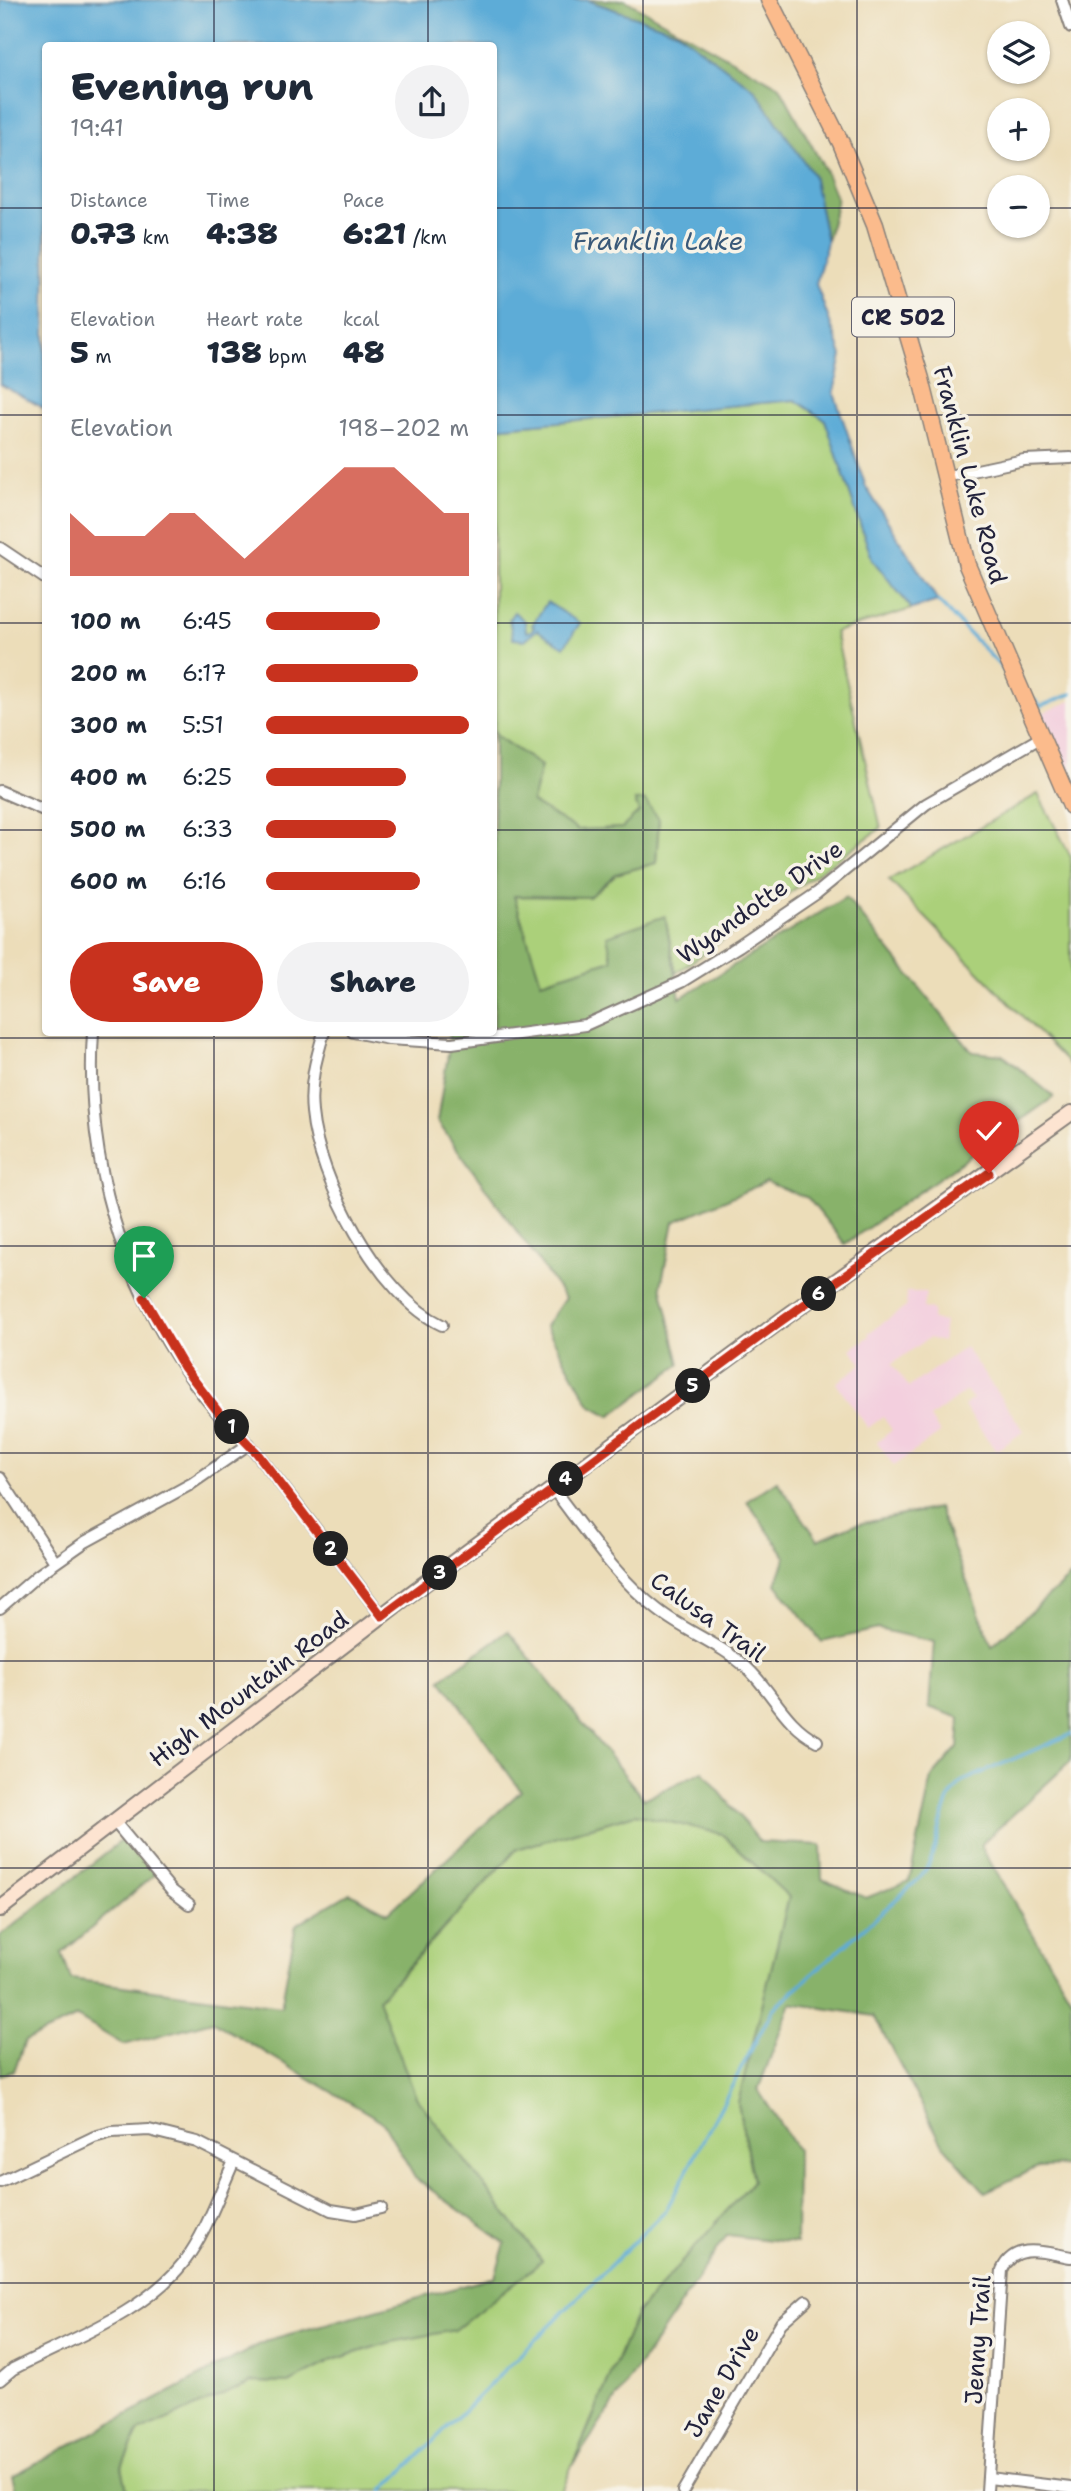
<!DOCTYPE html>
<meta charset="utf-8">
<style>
body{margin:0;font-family:"Shantell Sans",sans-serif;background:#f2f2f3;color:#1f2937;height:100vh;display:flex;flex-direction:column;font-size:26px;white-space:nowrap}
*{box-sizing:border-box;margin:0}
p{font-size:23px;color:#747a83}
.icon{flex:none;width:38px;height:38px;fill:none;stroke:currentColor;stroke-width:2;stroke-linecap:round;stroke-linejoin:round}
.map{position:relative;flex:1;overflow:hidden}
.side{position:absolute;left:42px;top:42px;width:455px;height:994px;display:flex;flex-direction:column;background:#fff;border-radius:7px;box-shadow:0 2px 5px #0004}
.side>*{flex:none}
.fabs{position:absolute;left:987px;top:21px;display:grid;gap:14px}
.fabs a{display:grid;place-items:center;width:63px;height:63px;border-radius:50%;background:#fff;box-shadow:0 2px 5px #0004;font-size:35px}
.pin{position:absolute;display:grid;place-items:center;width:60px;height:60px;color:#fff;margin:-72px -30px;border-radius:50% 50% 50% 0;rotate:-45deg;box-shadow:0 0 7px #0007}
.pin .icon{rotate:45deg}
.km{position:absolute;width:35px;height:35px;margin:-18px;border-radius:50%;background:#222;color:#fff;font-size:19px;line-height:35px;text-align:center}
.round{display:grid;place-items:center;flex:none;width:74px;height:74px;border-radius:37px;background:#f2f2f3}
.overview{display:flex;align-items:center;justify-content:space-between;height:119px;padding:0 28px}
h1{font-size:38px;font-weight:800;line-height:52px}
.figures{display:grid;grid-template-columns:repeat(3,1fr);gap:10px;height:119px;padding:7px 28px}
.figures div{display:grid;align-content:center}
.figures b{font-size:30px;font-weight:800}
.figures small{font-size:19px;font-weight:400}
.figures p{font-size:19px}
.chart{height:196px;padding:14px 28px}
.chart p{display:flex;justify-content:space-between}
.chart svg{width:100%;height:126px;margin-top:7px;fill:#c8321e;opacity:.7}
.primary-button{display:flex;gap:14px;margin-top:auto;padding:14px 28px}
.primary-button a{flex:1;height:80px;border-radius:42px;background:#c8321e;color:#fff;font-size:28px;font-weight:800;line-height:80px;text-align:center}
.primary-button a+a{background:#f2f2f3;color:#1f2937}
ul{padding:0 28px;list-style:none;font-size:23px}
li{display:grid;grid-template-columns:112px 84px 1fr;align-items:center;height:52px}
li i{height:18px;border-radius:9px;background:#c8321e}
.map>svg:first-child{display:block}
.built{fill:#f3cfde}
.green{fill:#abd07a;stroke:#66795a;stroke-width:2}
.forest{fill:#88b26a;stroke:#556a52;stroke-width:2}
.water{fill:#5dacd7;stroke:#406789;stroke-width:2}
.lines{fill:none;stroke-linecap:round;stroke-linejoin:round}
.stream{stroke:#5dacd7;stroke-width:3.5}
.street-casing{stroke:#87807a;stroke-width:14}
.secondary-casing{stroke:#87807a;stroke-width:18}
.primary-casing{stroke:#87807a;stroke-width:19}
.street{stroke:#fff;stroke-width:10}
.secondary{stroke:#fde4d1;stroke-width:14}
.primary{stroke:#fbbb8c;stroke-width:16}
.route-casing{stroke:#fff;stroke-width:14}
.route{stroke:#c8321e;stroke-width:9}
.grid{fill:none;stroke:#22223b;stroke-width:2;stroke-opacity:0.55}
.labels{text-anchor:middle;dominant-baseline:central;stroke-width:7;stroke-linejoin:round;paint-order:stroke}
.shield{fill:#f7f3e8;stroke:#62616f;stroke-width:2}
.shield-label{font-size:23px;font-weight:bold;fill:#22223b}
.street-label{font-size:24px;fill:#22223b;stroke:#f7f3e8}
.water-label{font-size:26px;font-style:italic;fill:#3a5979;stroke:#f7f3e8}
</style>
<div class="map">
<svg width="1071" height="2491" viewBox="0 0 1071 2491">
<rect width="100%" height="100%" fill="#f7f3e8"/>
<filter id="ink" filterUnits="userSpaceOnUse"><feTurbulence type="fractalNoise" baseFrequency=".0143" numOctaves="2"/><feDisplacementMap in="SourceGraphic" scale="14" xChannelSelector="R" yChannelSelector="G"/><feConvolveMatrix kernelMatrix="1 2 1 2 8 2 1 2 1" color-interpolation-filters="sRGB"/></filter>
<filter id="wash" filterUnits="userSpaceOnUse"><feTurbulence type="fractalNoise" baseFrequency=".00686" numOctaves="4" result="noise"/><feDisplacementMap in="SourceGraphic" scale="28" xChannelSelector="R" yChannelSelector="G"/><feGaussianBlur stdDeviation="1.57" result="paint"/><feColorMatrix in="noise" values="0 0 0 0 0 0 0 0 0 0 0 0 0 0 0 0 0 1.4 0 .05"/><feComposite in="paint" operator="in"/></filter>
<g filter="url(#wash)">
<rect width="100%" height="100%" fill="#ecddb9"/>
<path class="built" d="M1071,701V779L1042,713Z
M907,1292H926L923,1308L933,1310L932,1320L945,1322L942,1342L929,1338L892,1364L909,1387L965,1347L1024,1431L996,1451L964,1406L973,1399L966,1391L930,1418L940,1433L894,1466L877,1442L892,1430L883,1417L868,1428L836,1383L862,1364L851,1349L870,1336L868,1333L906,1307Z"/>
<path class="green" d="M795,400L825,420L872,559L912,609L835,632L881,828L676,973L665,916L612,960L541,982L514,896L589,897L616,874L656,863L659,819L636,802L640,812L622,828L578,830L532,802L541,766L498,737L494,731V428Z
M1038,794L1071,857V1066L889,880Z
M635,1814L722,1834L789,1897L738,2103L753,2181L637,2313L561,2491H127L122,2466L138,2432L252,2382L289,2383L333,2360L387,2343L542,2261L416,2097L378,2000L517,1849Z"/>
<path class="forest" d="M587,0H625L780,87L825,170L837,200L827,242L813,175L676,31Z
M494,731L498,737L541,766L532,802L578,830L622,828L639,812L635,801L644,800L659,819L656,863L616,874L589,897L514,896L541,982L612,960L607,936L665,916L680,998L846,897L972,1052L1003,1055L1054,1097L845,1244L808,1198L766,1182L674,1222L661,1286L680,1364L610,1416L590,1405L546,1326L565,1298L437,1121L450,1042L448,1033L494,1032Z
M777,1481L818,1540L853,1525L938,1508L992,1646L1071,1576V1761L980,1845L1071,1998V2166L1038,2167L985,2192L943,2145L874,2016L791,2003L758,2090L797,2150L796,2243L727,2235L573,2464L637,2313L753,2181L738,2103L789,1897L722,1834L635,1814L517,1849L378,1999L416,2097L542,2261L455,2330L387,2343L333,2360L289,2383L252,2382L138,2432L122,2466L127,2491H16L12,2476L268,2340L495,2277L505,2243L415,2178L383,2122L212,2021L124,2045L77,2017L25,2041L14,2071L0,2075V1936L126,1837L155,1874L62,1953L71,1979L281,2007L296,1925L350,1893L388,1913L521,1791L441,1679L508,1631L644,1799L703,1771L760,1842L821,1845L822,1879L866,1898L909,1881L932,1777L958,1747L960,1718L929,1707L934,1642L878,1629L822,1642L776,1584L786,1557L747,1501Z"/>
<path class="water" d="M0,0H587L676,31L755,90L813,175L827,242L816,284L842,355L834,393L866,487L938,601L912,609L872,559L825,420L795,400L494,428V46H46L45,409L0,384Z
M547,602L580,623L564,647L537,630L525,640L513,639L509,619L514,612L525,621L526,632L531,631L534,627L532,625Z"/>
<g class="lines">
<path class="stream" d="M938,601L1007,673
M1032,698L1041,706L1071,694
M383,2491L666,2210L773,2009L920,1878C943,1850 936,1804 963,1781L1071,1734"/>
</g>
</g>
<g filter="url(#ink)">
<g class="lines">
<g class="street-casing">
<path id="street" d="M1062,0L1071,27
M944,477L1024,460L1071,458
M0,548L46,579
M0,791L46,811
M93,1032C84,1172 130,1310 221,1417C233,1430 247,1441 258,1455C300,1508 341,1562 382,1616
M324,1032C316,1059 309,1084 312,1112C318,1179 379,1296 442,1325
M353,1032L389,1039L452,1043L585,1025L681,982L739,946L817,893L926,804L1040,738
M0,1478L55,1562
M553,1489C585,1530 616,1578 658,1610C686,1632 721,1644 747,1668C773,1692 785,1725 817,1741
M0,1608L38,1575L85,1542L191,1484L249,1444
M114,1821L171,1890L189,1904
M0,2182L94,2137L112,2132L149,2130L197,2142L331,2210L356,2214L381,2208
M0,2380L13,2369C70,2339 143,2314 184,2262C206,2233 219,2194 234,2161
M989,2478L1071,2488
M683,2491L781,2323L806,2301
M987,2491L1002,2270C1015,2241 1046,2253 1071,2257"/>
</g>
<g class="secondary-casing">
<path id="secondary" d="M0,1909L409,1595L783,1319L1071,1113"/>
</g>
<g class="primary-casing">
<path id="primary" d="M769,0L841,143L875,225L921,379L967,565L1071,806"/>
</g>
<use href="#street" class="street"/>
<use href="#secondary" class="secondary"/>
<use href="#primary" class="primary"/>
</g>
</g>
<g class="lines" filter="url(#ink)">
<g class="route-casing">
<path id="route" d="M144,1298L184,1367L222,1417L256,1452L382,1616L777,1324L989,1173"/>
</g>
<use href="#route" class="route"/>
</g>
<path class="grid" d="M214,0V46M428,0V46M643,0V2491M857,0V2491M0,208H46M494,208H999M1038,208H1071M0,415H46M494,415H1071M0,623H46M494,623H1071M0,830H46M494,830H1071M214,1032V2491M428,1032V2491M0,1038H1071M0,1246H1071M0,1453H1071M0,1661H1071M0,1868H1071M0,2076H1071M0,2283H1071"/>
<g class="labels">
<rect class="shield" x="852" y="297.5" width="102" height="39" rx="5"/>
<g class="shield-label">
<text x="903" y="317">CR 502</text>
</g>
<g class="street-label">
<text transform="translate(970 475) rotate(75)">Franklin Lake Road</text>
<text transform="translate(760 902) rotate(-35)">Wyandotte Drive</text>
<text transform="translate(708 1617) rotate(36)">Calusa Trail</text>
<text transform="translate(249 1689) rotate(-37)">High Mountain Road</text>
<text transform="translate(978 2340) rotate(-86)">Jenny Trail</text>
<text transform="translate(722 2382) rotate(-60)">Jane Drive</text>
</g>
<g class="water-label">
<text x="658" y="240">Franklin Lake</text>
</g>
</g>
</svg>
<div class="fabs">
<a><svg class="icon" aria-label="layers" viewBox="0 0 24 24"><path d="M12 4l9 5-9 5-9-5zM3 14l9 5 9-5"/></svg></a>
<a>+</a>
<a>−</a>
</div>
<div class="pin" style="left:144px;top:1298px;background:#1e9e55"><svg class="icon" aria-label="arrive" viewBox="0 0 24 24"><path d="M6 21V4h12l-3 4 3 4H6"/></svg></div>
<div class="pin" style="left:989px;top:1173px;background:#d93025"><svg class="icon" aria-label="check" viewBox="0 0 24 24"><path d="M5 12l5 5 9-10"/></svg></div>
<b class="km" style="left:232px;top:1427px">1</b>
<b class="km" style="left:331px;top:1549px">2</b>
<b class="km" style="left:440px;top:1573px">3</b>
<b class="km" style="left:566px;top:1479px">4</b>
<b class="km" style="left:693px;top:1386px">5</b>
<b class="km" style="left:819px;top:1294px">6</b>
<section class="side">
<div class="overview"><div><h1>Evening run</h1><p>19:41</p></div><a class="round"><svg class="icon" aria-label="share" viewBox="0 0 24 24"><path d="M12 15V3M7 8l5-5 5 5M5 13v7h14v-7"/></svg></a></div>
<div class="figures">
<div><p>Distance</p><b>0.73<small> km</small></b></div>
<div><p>Time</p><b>4:38</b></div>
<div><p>Pace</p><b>6:21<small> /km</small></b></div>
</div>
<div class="figures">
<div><p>Elevation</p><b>5<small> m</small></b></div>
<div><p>Heart rate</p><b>138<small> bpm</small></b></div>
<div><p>kcal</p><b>48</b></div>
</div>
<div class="chart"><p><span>Elevation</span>198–202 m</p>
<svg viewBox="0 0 160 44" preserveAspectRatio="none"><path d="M0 44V22L10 30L20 30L30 30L40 22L50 22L60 30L70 38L80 30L90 22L100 14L110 6L120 6L130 6L140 14L150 22L160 22V44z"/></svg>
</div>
<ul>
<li><b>100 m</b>6:45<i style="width:56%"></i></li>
<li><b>200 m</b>6:17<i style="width:75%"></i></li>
<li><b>300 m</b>5:51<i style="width:100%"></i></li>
<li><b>400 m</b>6:25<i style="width:69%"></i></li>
<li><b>500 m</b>6:33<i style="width:64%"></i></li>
<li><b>600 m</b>6:16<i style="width:76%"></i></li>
</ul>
<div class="primary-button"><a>Save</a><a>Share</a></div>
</section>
</div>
